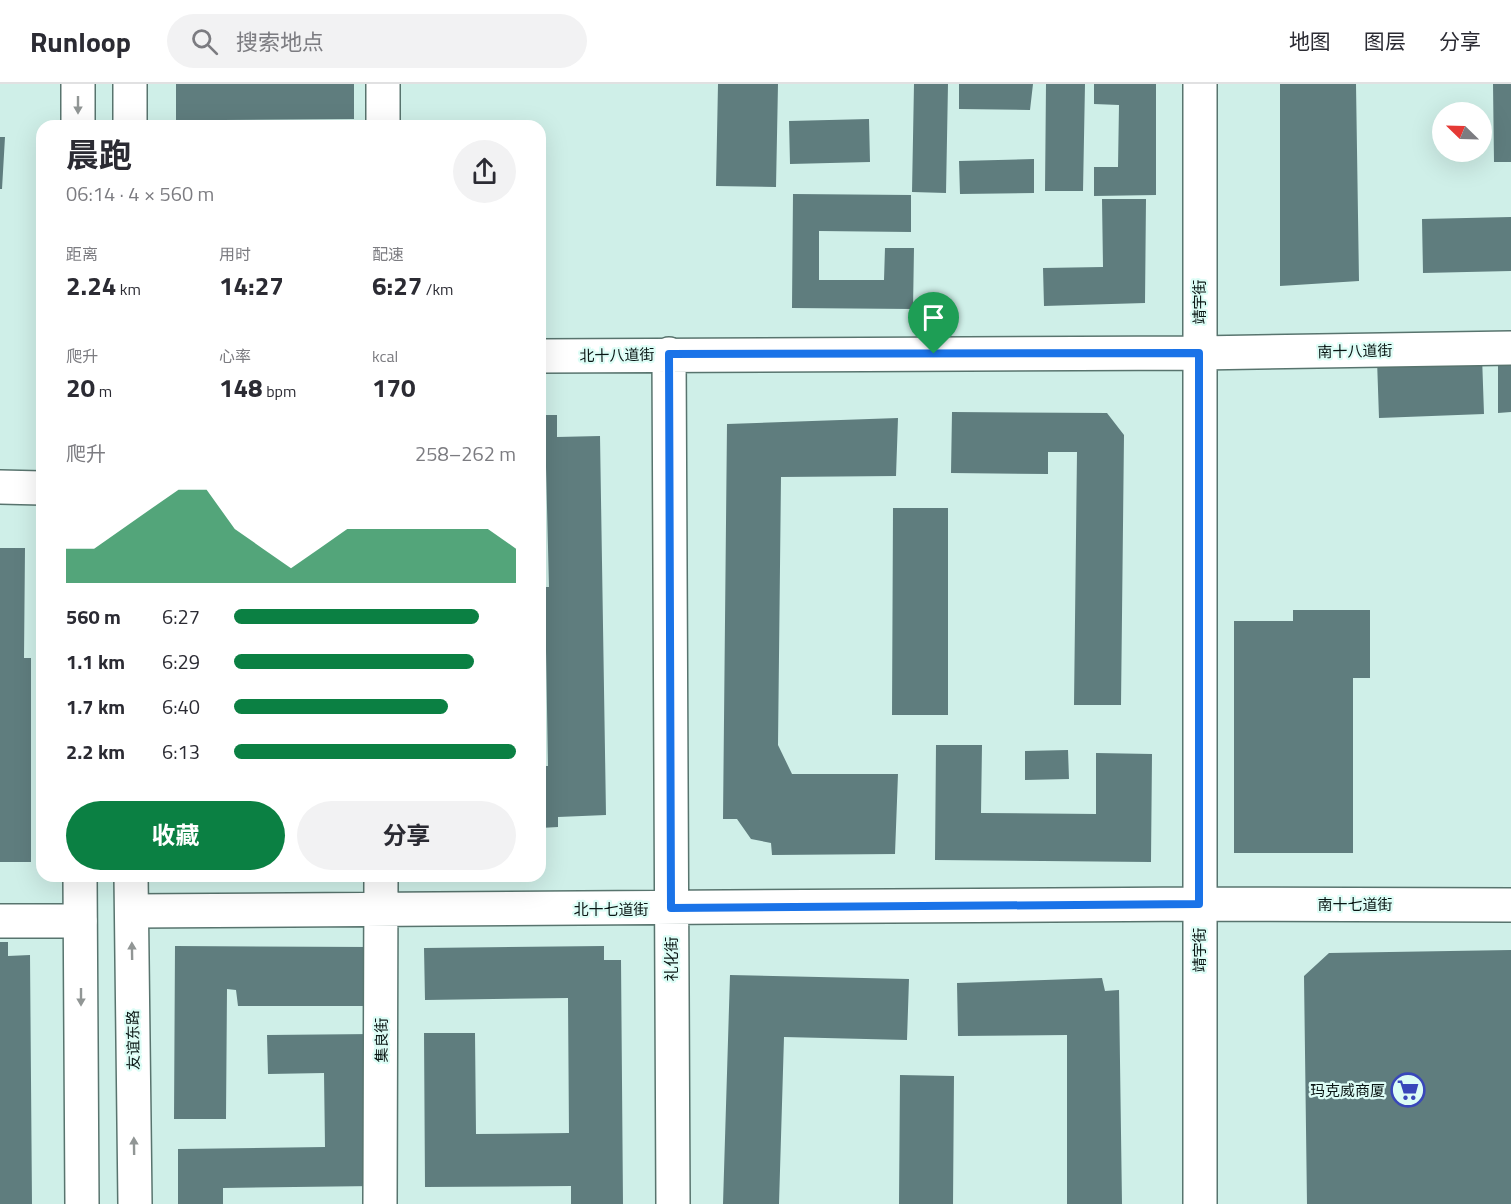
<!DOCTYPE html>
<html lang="zh">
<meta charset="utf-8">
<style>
body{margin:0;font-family:"Titillium Web","Noto Sans SC",sans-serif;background:#f2f2f3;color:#2b2b33;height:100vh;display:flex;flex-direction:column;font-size:22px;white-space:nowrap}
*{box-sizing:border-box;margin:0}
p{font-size:20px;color:#7c7c81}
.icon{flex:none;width:33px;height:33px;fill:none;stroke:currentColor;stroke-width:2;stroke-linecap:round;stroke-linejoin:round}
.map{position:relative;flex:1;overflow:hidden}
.drawer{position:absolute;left:36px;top:36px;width:510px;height:762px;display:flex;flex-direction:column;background:#fff;border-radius:18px;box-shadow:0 6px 24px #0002}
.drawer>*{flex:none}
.needle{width:39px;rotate:293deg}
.tools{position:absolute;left:1432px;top:18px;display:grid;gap:12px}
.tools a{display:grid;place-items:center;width:60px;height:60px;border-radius:50%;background:#fff;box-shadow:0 6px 24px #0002;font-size:30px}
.pin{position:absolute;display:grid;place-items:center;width:51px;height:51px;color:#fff;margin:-62px -26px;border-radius:50% 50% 50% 0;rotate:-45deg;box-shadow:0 0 6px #0007}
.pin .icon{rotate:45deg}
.round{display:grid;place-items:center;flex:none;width:63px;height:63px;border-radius:32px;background:#f2f2f3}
.overview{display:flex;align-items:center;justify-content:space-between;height:102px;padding:0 30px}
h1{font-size:33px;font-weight:700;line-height:45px}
.stats{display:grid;grid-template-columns:repeat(3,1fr);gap:9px;height:102px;padding:6px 30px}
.stats div{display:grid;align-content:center}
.stats b{font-size:26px;font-weight:700}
.stats small{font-size:16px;font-weight:400}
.stats p{font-size:16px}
.chart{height:168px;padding:12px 30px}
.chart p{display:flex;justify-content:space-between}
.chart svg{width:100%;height:108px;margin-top:6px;fill:#0b8043;opacity:.7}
.button{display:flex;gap:12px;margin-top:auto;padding:12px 30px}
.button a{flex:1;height:69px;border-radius:36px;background:#0b8043;color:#fff;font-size:24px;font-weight:700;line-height:69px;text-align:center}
.button a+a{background:#f2f2f3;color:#2b2b33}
ul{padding:0 30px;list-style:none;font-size:20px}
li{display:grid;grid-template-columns:96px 72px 1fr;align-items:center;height:45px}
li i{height:15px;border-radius:8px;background:#0b8043}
header{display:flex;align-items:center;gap:36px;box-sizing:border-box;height:84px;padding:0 30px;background:#fff;border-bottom:2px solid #e1e1e2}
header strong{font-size:28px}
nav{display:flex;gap:33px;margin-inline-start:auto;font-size:21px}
.search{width:420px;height:54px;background:#f2f2f3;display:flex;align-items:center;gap:15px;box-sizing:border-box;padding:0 21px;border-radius:33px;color:#7c7c81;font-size:22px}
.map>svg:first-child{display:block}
.building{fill:#5f7d7e}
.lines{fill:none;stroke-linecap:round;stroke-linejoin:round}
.secondary-casing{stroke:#58746e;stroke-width:36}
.highway-casing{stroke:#58746e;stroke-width:36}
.secondary{stroke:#fff;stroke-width:33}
.highway{stroke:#fff;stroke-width:33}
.oneway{fill:#919695}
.route-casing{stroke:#fff;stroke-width:12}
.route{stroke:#1a73e8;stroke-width:8}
.labels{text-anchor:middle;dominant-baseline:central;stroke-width:4.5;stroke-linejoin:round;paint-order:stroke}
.street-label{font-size:15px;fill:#0a1614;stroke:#ddfdf6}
.poi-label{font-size:15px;fill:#0a1614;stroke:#ddfdf6;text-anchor:end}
</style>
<header>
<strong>Runloop</strong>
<div class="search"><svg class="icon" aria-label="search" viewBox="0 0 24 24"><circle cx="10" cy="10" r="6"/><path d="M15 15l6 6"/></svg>搜索地点</div>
<nav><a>地图</a><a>图层</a><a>分享</a></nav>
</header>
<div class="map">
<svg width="1511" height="1120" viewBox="0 0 1511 1120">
<rect width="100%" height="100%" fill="#cfefe8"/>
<path class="building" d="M176,0H354V35L222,36V42H176Z
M718,0H778L776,103L716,102Z
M914,0H948L946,109L912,108Z
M959,0H1033L1030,26L959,25Z
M1046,0H1085L1083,107H1045Z
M1094,0H1156V111L1094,112V83H1118L1119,21L1094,20Z
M1280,0H1356L1359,197L1280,202Z
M1493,0H1511V78H1494Z
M869,35L870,78L790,80L789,37Z
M0,53H5L2,105H0Z
M1034,75V109L960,110L959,77Z
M793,110L911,111V148L819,147V196H884L885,164H914L913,225L792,224Z
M1102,115H1146L1145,219L1044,222L1043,184L1103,183Z
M1511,133V187L1423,189L1422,135Z
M1482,272L1484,330L1379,334L1377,276Z
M1498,275H1511V328L1498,329Z
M952,328L1107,329L1124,351L1121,621H1074L1077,368H1048V390L951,389Z
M540,331H557V353L600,352L606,731L558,733V743L540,744V682H548L546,566L540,567V503H549L546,383H540Z
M898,334L896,392L781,393L778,661L792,690H898L895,770L772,771L771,759L751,755L737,735H723L727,340Z
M893,424H948V631H892Z
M0,464H25L24,574H31V778H0Z
M1293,526H1370V594H1353V769H1234V537H1293Z
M936,661H982L981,729L1096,730V669L1152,670L1151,778L935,776Z
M1068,666L1069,695L1025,696V667Z
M0,858H8V872L30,871L32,1120H0Z
M175,862L369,863V922H238L236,906L227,905L226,1035H174Z
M604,862V876H621L623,1120H571V1102L425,1103L424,949H475L476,1050L569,1049L568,914L425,916L424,864Z
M1511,866V1120H1307L1304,892L1329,869Z
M730,891L909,895L907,956L784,953L779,1120H723Z
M1102,894L1105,907L1119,906L1122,1120H1067V951L958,952L957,899Z
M374,950L375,1102L223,1104V1120H178V1065L325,1063L324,989L268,990L267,951Z
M900,991L954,992L953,1120H899Z"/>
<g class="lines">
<g class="secondary-casing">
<path id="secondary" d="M1200,0V1120
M383,42V0
M669,270L673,1120
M540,272L1199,269L1511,264
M0,403L42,404
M132,827L1199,820L1511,821
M0,837H80
M380,1120L381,792"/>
</g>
<g class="highway-casing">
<path id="highway" d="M130,0V42
M78,42V0
M80,792L82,1120
M131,792L135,1120"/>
</g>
<use href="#secondary" class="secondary"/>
<use href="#highway" class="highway"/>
</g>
<defs><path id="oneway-solid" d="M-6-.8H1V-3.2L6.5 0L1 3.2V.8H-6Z" transform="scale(1.5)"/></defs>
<g class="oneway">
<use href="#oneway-solid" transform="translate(78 21) rotate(90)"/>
<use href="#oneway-solid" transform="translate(132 867) rotate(-91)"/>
<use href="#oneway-solid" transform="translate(81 913) rotate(90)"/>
<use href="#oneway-solid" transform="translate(134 1062) rotate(-91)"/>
</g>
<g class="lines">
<g class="route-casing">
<path id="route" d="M1199,269V820L671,824L669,270Z"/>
</g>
<use href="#route" class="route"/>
</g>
<defs>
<g id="supermarket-ring" transform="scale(1.725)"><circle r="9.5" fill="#ddfdf6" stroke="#3947ba" stroke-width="1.5"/><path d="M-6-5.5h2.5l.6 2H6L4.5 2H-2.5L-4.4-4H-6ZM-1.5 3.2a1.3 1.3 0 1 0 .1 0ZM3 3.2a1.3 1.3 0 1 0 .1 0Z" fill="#3947ba"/></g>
</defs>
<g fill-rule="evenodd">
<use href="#supermarket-ring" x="1408" y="1006"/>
</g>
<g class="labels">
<g class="street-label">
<text transform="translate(1199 218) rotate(-90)">靖宇街</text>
<text transform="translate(1355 267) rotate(-1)">南十八道街</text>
<text transform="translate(617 271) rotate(-1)">北十八道街</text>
<text x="1355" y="820">南十七道街</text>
<text x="611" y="825">北十七道街</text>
<text transform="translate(1199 866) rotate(-90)">靖宇街</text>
<text transform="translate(671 875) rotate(-90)">礼化街</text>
<text transform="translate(133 956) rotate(-91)">友谊东路</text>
<text transform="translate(381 956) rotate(-90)">集良街</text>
</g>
<g class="poi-label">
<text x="1385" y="1006">玛克威商厦</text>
</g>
</g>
</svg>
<div class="tools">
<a><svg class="needle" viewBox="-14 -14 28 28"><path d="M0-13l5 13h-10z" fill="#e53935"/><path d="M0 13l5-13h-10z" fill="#7c7c81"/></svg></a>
</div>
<div class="pin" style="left:934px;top:270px;background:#1e9e55"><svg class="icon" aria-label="arrive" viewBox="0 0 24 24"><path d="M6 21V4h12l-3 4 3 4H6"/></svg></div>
<section class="drawer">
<div class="overview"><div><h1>晨跑</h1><p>06:14 · 4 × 560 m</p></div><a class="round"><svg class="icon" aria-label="share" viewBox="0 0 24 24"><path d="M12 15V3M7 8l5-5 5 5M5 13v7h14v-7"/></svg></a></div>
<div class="stats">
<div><p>距离</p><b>2.24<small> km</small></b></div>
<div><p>用时</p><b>14:27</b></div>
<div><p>配速</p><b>6:27<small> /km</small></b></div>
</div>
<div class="stats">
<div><p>爬升</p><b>20<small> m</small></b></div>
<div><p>心率</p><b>148<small> bpm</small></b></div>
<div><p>kcal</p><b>170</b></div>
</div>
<div class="chart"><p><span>爬升</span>258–262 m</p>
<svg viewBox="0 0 160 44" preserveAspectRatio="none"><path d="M0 44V30L10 30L20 22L30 14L40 6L50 6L60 22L70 30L80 38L90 30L100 22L110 22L120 22L130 22L140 22L150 22L160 30V44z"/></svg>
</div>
<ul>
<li><b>560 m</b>6:27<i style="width:87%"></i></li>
<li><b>1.1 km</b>6:29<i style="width:85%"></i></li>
<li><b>1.7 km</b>6:40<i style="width:76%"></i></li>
<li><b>2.2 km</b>6:13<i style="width:100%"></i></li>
</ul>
<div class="button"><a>收藏</a><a>分享</a></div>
</section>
</div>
